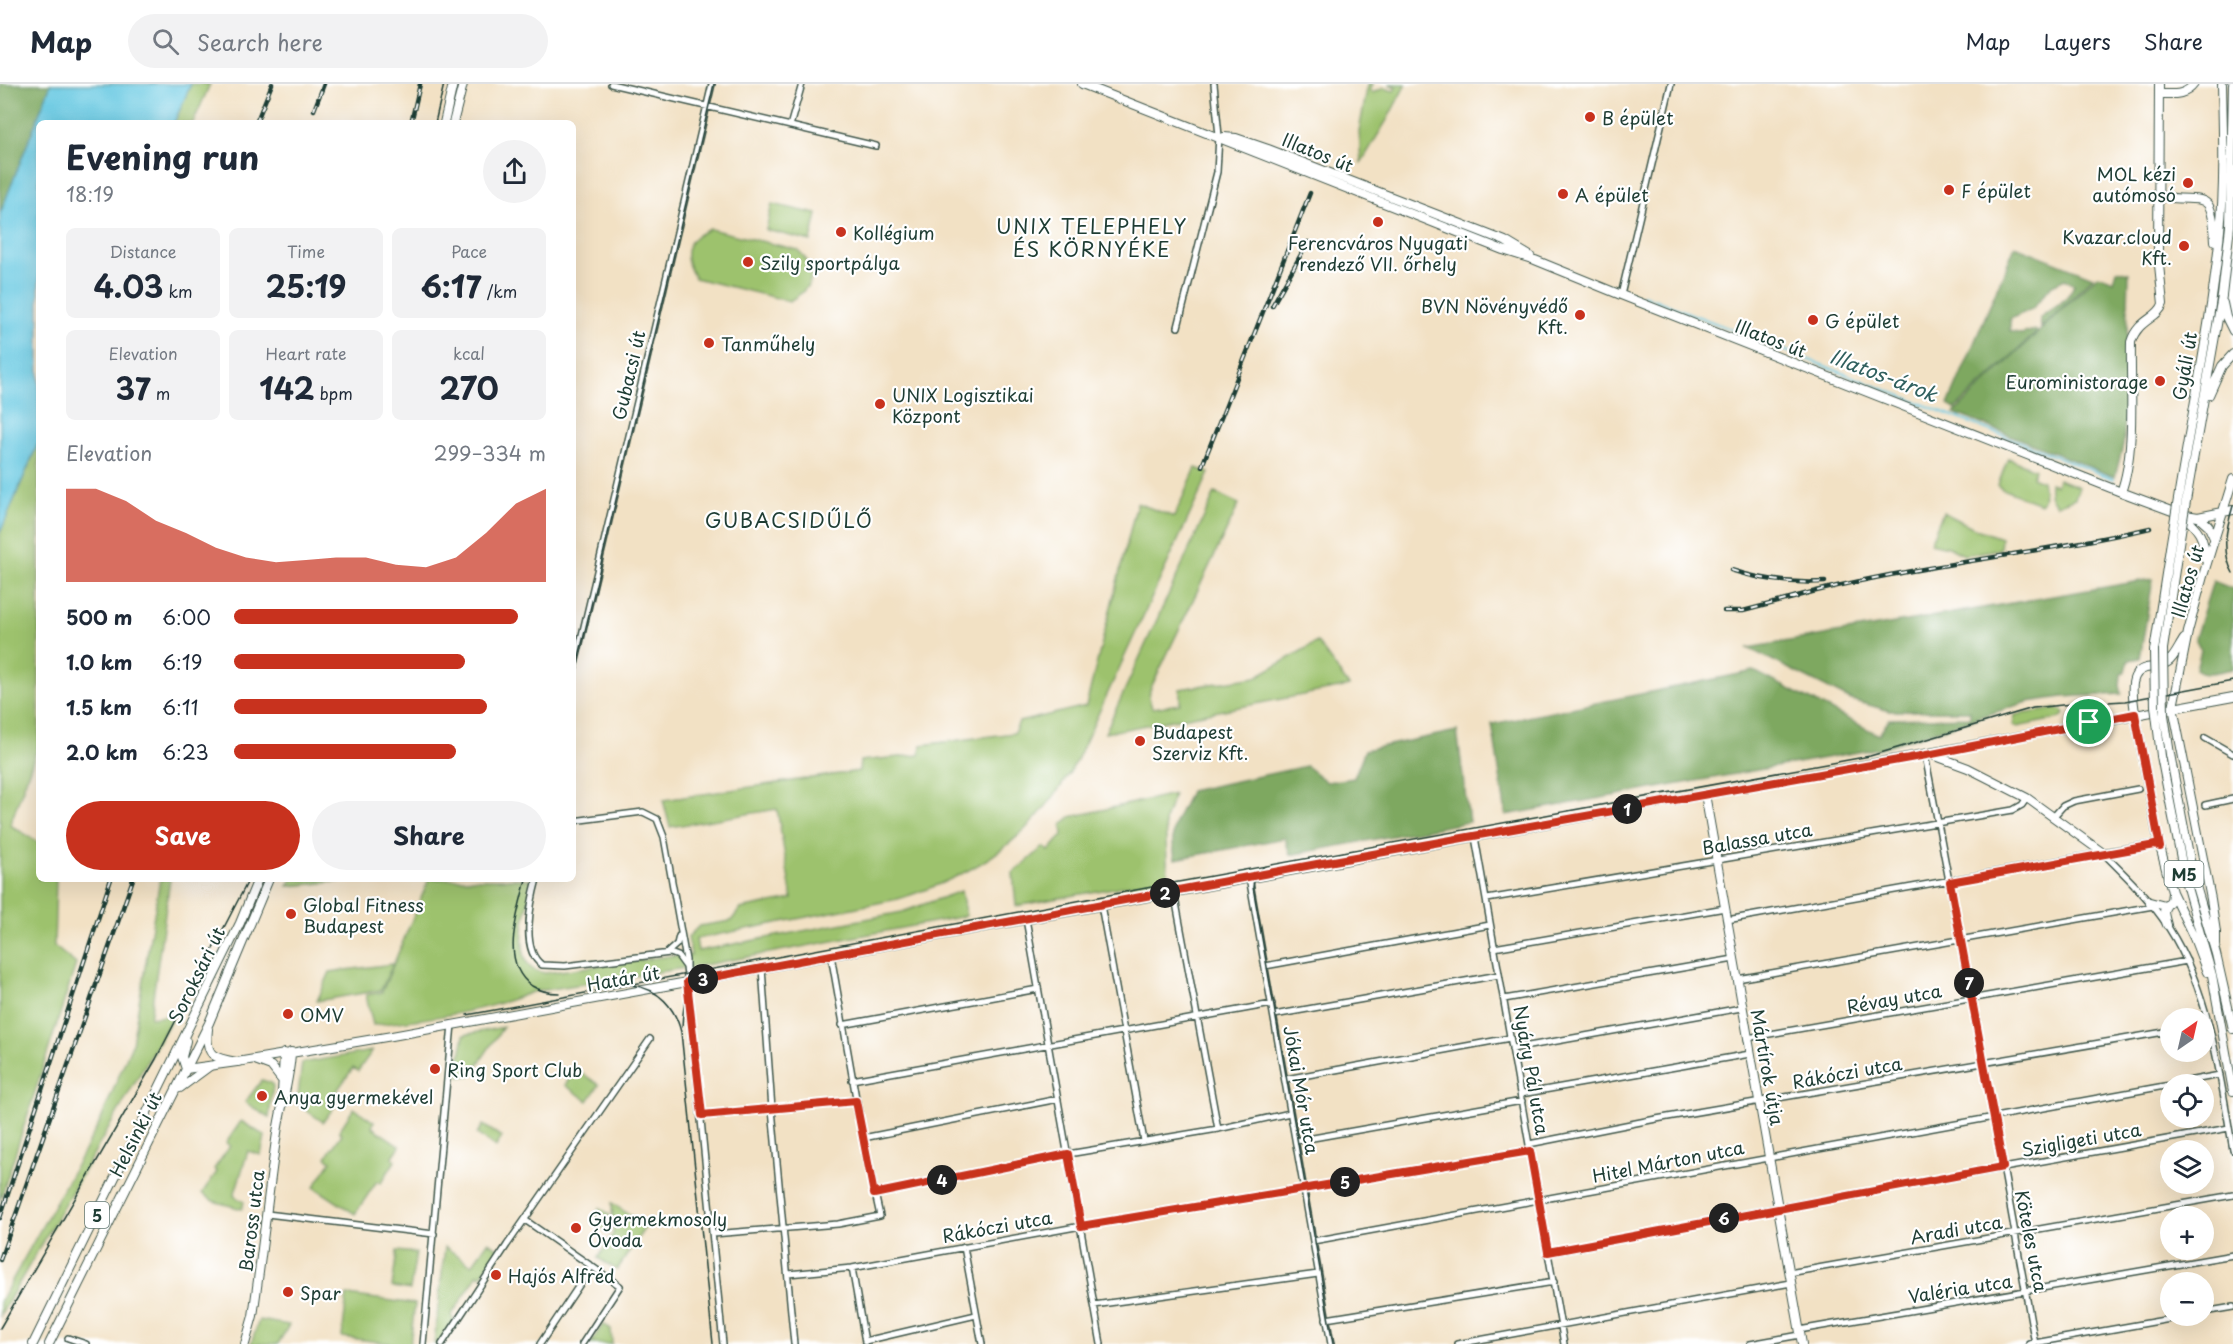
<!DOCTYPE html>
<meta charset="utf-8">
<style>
body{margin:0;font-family:"Playpen Sans",sans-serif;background:#f2f2f3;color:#1f2937;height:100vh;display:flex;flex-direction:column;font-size:22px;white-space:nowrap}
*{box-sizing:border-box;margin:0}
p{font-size:20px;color:#747a83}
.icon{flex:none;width:33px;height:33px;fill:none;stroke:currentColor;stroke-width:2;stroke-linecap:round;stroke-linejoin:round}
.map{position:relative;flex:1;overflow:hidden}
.sheet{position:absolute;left:36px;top:36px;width:540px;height:762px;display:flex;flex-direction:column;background:#fff;border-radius:9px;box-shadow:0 6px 24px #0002}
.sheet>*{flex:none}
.needle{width:39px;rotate:34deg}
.controls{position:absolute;left:2160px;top:924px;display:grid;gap:12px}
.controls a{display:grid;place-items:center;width:54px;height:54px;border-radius:50%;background:#fff;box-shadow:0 6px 24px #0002;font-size:30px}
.pin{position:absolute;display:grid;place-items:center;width:51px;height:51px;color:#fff;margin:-26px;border:3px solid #fff;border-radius:50%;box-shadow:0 2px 6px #0007}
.km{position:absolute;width:30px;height:30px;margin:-15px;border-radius:50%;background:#222;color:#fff;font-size:16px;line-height:30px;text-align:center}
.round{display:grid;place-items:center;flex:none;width:63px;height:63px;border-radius:32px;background:#f2f2f3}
.summary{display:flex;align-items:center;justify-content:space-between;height:102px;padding:0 30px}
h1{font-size:33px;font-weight:700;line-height:45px}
.figures{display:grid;grid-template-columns:repeat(3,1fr);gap:9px;height:102px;padding:6px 30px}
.figures div{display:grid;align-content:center;border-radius:9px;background:#f2f2f3;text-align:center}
.figures b{font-size:30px;font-weight:700}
.figures small{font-size:16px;font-weight:400}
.figures p{font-size:16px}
.chart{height:168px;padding:12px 30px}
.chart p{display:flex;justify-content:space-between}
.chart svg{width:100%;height:108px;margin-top:6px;fill:#c8321e;opacity:.7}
.cta{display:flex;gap:12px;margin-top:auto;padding:12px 30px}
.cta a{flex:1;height:69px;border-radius:36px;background:#c8321e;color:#fff;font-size:24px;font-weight:700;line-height:69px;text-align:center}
.cta a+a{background:#f2f2f3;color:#1f2937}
ul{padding:0 30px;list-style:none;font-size:20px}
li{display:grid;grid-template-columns:96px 72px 1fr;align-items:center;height:45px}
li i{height:15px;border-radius:8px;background:#c8321e}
header{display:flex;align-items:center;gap:36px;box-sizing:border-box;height:84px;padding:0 30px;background:#fff;border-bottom:2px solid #e0e1e3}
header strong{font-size:28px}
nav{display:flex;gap:33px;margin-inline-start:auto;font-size:21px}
.search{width:420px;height:54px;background:#f2f2f3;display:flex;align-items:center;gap:15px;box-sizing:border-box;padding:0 21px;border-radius:33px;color:#747a83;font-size:22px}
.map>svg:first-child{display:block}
.green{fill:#9dc26d;stroke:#5e8050;stroke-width:1.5}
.forest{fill:#7ea860;stroke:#4e724a;stroke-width:1.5}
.water{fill:#63c7e1;stroke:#41828a;stroke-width:1.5}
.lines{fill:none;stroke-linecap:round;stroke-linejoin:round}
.stream{stroke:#63c7e1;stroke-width:2}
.street-casing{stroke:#3f564a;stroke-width:8}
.secondary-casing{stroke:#3f564a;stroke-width:10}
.primary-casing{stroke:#3f564a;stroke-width:10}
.street{stroke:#fff;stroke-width:5}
.secondary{stroke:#fff;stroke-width:8}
.primary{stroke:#fff;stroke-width:8}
.tram{stroke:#1f3d34;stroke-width:1.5}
.rail-casing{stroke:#1f3d34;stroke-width:4.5}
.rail{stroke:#fff;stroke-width:2;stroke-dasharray:7;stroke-linecap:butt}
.primary-bridge-casing{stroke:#3f564a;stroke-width:10;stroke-linecap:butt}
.primary-bridge{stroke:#fff;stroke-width:8}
.route-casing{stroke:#fff;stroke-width:12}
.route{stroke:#c8321e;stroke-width:8}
.poi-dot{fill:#c8321e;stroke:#fff;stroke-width:2}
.labels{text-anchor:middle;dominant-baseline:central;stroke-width:4.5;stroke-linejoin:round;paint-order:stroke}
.shield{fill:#fff;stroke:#627771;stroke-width:1.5}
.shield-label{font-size:16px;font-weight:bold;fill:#1f3d34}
.poi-label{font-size:18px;fill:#1f3d34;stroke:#fff;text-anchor:start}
.street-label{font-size:18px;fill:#1f3d34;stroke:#fff}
.neighbourhood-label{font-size:20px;letter-spacing:1.5px;fill:#1f3d34;stroke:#fff}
.water-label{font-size:20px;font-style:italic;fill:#30605f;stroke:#fff}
</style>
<header>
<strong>Map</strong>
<div class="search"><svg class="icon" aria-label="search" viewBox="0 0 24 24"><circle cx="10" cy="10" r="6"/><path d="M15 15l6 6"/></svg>Search here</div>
<nav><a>Map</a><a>Layers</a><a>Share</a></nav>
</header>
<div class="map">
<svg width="2233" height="1260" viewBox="0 0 2233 1260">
<rect width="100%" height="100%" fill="#fff"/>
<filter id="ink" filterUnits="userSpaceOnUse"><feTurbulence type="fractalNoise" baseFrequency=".0167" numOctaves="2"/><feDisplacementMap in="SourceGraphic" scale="12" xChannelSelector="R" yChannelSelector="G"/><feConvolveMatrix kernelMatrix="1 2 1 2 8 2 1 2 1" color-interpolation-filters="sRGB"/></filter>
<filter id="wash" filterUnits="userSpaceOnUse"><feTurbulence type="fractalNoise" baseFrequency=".008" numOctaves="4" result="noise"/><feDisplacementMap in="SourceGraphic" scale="24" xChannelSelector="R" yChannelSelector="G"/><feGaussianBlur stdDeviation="1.35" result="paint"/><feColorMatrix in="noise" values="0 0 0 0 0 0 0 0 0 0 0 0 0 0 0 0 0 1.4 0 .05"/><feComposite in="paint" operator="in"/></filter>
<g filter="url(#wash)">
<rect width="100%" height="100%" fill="#f2e1c4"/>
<path class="green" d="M191,0H210L193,39H174Z
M1368,0H1373L1370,6L1372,9L1384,4L1394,7L1396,3L1389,0H1406L1387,36L1361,79L1359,47Z
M772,120L817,130L811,157L766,146Z
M710,145L798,166C819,186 814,204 789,217L695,194C681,171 684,155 710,145Z
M39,357V659L10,741L39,759V795H56L54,862L76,880L0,1117V449Z
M2008,374L2035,385L2032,393L2042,397C2043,405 2046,415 2040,420L2002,405L1998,401Z
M1196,384L1209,389L1077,676C1035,752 980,790 898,815L696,855L698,867L902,828L961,807L966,832L710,880L532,908C481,929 427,935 373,941L366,911L382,908L429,795H534C529,815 513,866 531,884C535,887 540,888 545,889L669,872L691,871L688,853L699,842L731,837L740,825L792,815L777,725L670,743L663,716L859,687L860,677L919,671L922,661L1014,649L1019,638L1086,622L1137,419L1174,433Z
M2058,395L2079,403L2075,414L2057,421C2050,415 2049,409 2050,399L2056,401Z
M1215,409L1239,420L1150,606L1149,614L1152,624L1180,620V605L1256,593L1317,558L1349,602L1105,649Z
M1943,428L1976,445L2001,454L2000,465L1964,471L1948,463L1930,459Z
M2055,625L2062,626L2064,630L2061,634L2017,643L2013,641L2015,631Z
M1174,710L1165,736L1168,794L1016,822L1013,789L1044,763L1049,767L1063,751L1062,741L1070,733Z
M160,795H170L150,934L174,931L0,1232V1218L100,1038L132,960Z
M292,795H366L288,802Z
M393,880L381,906L317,917L330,888Z
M503,943L471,991L460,993L457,988L464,951Z
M372,967L358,987L353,984L334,1011L340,1015L323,1038L297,1020L302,979Z
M576,985L599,1001L588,1017L565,1001Z
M262,996L271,999L273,1002L269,1034L245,1018Z
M354,1024L374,1038L372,1043L400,1062L392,1074L395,1077L381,1099L377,1097L355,1130L314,1103L331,1077L326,1073L342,1050L339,1047Z
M241,1037L265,1052L261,1071L248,1067L234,1112L244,1118L242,1125L213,1117L202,1109L217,1088L214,1085L230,1062L226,1059Z
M483,1041L502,1053L496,1063L477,1050Z
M612,1119L646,1142L617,1186L598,1174L613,1150Z
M600,1124L609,1130V1149L592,1137Z
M488,1158L501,1166L490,1182L488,1181L481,1192L478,1190L451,1232L454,1236L438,1260H434L445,1163L472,1181Z
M397,1167L416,1169L410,1206L392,1203Z
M347,1211L415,1220L410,1260H394L342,1253Z
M259,1236L289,1241L278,1260H251Z
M603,1240L611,1245L612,1260H590Z"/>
<path class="forest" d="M0,0H51L0,130Z
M2015,162L2093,193L2041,244L2040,234C2052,223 2070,216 2074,200L2065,195L2052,201L2032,225L2010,235V247L2021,250L2035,246L2037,248L1955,325L1948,321Z
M2117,186L2129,189L2124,357L2115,393L1954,329L2098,191L2114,197Z
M2153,495L2140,574L2129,576L2126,587L2121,590L2120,602L2122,610L2063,613L2028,618L1881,664L1506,731L1492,640L1754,587L1879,651L1889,635L1970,633V627H1890L1851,616L1748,564Z
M2213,497L2233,505V585C2221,587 2206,593 2196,585L2201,566L2195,554Z
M1457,647L1469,738L1290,771L1285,754L1175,775C1173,764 1171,750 1175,739C1179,728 1186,718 1190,707L1306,682L1327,698L1354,694L1365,666Z"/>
<path class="water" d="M51,0H191L174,39H39V357L0,449V130Z"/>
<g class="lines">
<path class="stream" d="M1643,211L2114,395"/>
</g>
</g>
<g filter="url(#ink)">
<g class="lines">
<g class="street-casing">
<path id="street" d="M611,0L876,62
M790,42L802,0
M1621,211L1671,0
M1178,243L1217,88L1219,52L1214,0
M573,589L712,0
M2205,654L2233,670
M1925,671L1994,1033L2035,1260
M2205,721L2233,715
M2054,732L2063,722L2074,717L2138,705
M573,737L643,728L657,735L664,753L686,876V883
M1475,753L1564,1260
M1249,793L1331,1260
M537,795C531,817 520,866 542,881L565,882L670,869L678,872L686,883L723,1260
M1174,808L1218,1045
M1487,815L2013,726L2022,721L2027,714
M1101,821L1144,1057
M1026,835L1101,1260
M1727,836L2103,769C2124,790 2145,810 2162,834C2210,901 2219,988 2233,1066
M1494,864L1725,824
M668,868L677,860L679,852
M1265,882L1490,841
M762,884L772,1025L794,1260
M1737,895L2153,822
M1504,915L1734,875
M1274,931L1499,891
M842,941L1038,905
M1747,954L2187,877
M1512,965L1741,924
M1286,995L1510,954
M852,996L1272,920
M2171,1000L2220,991
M1521,1010L1750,970
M702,1031L856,1017
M863,1054L1058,1015
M1296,1057L1522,1017
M1529,1060L1656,1035L2170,947
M875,1110L1068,1070L1218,1045L1290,1029
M267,1130L434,1150
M525,1136L620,1202L582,1260
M713,1150L838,1140L880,1132L863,1054L831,871
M1313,1157L2170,1001
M964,1163L982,1260
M1548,1169L1778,1124L2229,1044
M852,1184L865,1258
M1789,1189L2233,1111
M788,1190L852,1184L1081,1142L1530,1067
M1094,1221L1318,1190
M2204,1228L2233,1223
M1326,1235L1554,1198
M1799,1246L2233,1171
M68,1254L86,1260
M865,1257L976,1231
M423,1260L452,940
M442,1260L507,1161L650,955
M540,1260L592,1182
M1457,1260L1791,1199
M1750,1260L1800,1251
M2029,1260L2187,1232"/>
</g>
<g class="secondary-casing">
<path id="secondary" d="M1082,0L1503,166L1535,176L1621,211L2121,408L2180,430L2198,433L2233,426
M1224,53L1236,54L1268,65L1505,157L1530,172
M2121,408C2136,369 2130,302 2131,258C2138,235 2158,235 2163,220L2158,171L2159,0
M2181,431C2198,443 2205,454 2205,475
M2199,433L2208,441L2214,454
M2173,623L2188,548L2203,492L2233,395
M2135,630C2134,615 2126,589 2146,584C2154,583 2161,583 2168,578C2175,573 2179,562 2184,555
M1933,671L1968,684L2027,714L2103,769
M1705,710L1802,1260
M255,976L271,982L281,995
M186,985L237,978L392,952L649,905L2233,613
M282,1010L284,969
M245,1260L253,1232C262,1171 268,1110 277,1049C281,1021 290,995 291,968"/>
</g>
<g class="primary-casing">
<path id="primary" d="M2159,10C2173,10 2185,12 2194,0
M444,39L453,0
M453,39L463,0
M2159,112C2203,121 2212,100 2215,157
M2223,219L2226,233L2233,247
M2209,311L2222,282L2233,270
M2179,409C2193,322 2212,235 2220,147C2225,98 2223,49 2222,0
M2187,411L2222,212L2230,142L2233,0
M2163,565L2178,466
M2154,567L2170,464
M2173,623L2211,815L2216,848V861
M2135,630L2158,755L2172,808L2194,854L2207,888
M2170,670L2193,792L2216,870L2233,945
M2161,672L2186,800L2212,891L2233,1007
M2103,769L2155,761L2160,763
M2150,818L2165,822
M2167,841C2163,827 2162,826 2171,816L2172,809
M208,945C205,972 213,974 237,978
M186,957L182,973L186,985
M180,1004L210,982
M33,1260L240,839L258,795
M49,1260L209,939L269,795"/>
</g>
<use href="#street" class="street"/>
<use href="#secondary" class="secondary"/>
<use href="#primary" class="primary"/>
<path class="tram" d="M435,39L444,0
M2233,422C2226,445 2221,467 2233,489
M573,598L714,0
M1264,783L1255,792L1253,803L1333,1260
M526,795C519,827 498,878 532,902C540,907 549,909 559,909
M632,901C659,905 675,923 681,948L713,1260
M467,931L1173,799L1870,672L2033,624L2072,620L2125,617L2233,597
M682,943C683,920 687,899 705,884
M0,1244L156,975L249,795"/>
<g class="rail-casing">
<path id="rail" d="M314,26L324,0
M256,39L272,0
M411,39L420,0
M1272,222L1308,158
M1202,382L1310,109
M1731,486C1762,496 1792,500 1825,498
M1790,514C1908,481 2031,472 2150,444
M1724,527H1743L1797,513
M0,1134L111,795
M0,1176L133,795"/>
</g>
<use href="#rail" class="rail"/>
<g class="primary-bridge-casing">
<path id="primary-bridge" d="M2170,464L2179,409
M2178,466L2187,411
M2163,565L2164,631L2170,670
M2154,567L2155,622L2161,672"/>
</g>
<use href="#primary-bridge" class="primary-bridge"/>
</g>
</g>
<g class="lines" filter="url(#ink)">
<g class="route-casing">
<path id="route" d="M2135,630L2160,763L2155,761L1950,798L2003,1083L1548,1168L1530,1067L1081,1142L1068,1070L874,1110L856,1017L702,1031L687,898L1317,780L1932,670Z"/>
</g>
<use href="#route" class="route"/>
</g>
<g class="poi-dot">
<circle cx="1590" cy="33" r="6"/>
<circle cx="2188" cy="99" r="6"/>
<circle cx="1949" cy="106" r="6"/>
<circle cx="1563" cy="110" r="6"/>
<circle cx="1378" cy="138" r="6"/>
<circle cx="841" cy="148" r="6"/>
<circle cx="2184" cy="162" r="6"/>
<circle cx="748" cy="178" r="6"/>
<circle cx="1580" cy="231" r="6"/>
<circle cx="1813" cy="236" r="6"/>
<circle cx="709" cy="259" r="6"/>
<circle cx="2160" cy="297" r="6"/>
<circle cx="880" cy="320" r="6"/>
<circle cx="1140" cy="657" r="6"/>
<circle cx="291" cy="830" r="6"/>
<circle cx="288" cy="930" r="6"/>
<circle cx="435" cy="985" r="6"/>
<circle cx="262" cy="1012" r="6"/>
<circle cx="576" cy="1144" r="6"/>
<circle cx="496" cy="1191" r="6"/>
<circle cx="288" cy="1208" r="6"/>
</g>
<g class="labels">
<g class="shield">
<rect x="2164.5" y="777" width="39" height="26" rx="4.5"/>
<rect x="85" y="1118" width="24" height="26" rx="4.5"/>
</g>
<g class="shield-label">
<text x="2184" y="790">M5</text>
<text x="97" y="1131">5</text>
</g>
<g class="poi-label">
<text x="1602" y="33">B épület</text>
<text x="2176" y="89" text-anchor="end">MOL kézi<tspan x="2176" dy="21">autómosó</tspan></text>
<text x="1961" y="106">F épület</text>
<text x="1575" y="110">A épület</text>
<text x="853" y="148">Kollégium</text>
<text x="2172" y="152" text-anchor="end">Kvazar.cloud<tspan x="2172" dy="21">Kft.</tspan></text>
<text x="1378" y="158" text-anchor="middle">Ferencváros Nyugati<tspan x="1378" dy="21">rendező VII. őrhely</tspan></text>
<text x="760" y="178">Szily sportpálya</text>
<text x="1568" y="221" text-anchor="end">BVN Növényvédő<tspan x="1568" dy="21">Kft.</tspan></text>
<text x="1825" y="236">G épület</text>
<text x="721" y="259">Tanműhely</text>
<text x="2148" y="297" text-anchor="end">Euroministorage</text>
<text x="892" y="310">UNIX Logisztikai<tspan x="892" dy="21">Központ</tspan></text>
<text x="1152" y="647">Budapest<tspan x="1152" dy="21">Szerviz Kft.</tspan></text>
<text x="303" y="820">Global Fitness<tspan x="303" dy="21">Budapest</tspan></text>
<text x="300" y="930">OMV</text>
<text x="447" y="985">Ring Sport Club</text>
<text x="274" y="1012">Anya gyermekével</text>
<text x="588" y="1134">Gyermekmosoly<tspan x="588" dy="21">Óvoda</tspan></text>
<text x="508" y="1191">Hajós Alfréd</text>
<text x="300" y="1208">Spar</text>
</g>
<g class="street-label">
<text transform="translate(1318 68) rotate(22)">Illatos út</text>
<text transform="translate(1771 254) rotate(21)">Illatos út</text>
<text transform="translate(2184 282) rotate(-80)">Gyáli út</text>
<text transform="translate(628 291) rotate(-77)">Gubacsi út</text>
<text transform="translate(2187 497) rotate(-74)">Illatos út</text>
<text transform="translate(1757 754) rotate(-10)">Balassa utca</text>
<text transform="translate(196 891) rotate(-64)">Soroksári út</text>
<text transform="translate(623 894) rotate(-10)">Határ út</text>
<text transform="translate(1894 914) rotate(-10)">Révay utca</text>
<text transform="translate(1768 983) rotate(80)">Mártírok útja</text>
<text transform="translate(1532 986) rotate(80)">Nyáry Pál utca</text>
<text transform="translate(1847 988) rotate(-10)">Rákóczi utca</text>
<text transform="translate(1302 1006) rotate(80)">Jókai Mór utca</text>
<text transform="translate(135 1050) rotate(-63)">Helsinki út</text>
<text transform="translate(2081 1055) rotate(-10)">Szigligeti utca</text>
<text transform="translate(1668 1077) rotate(-11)">Hitel Márton utca</text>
<text transform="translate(251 1137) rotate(-83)">Baross utca</text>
<text transform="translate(997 1142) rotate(-10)">Rákóczi utca</text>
<text transform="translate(1956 1145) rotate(-10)">Aradi utca</text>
<text transform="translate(2032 1157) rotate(79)">Köteles utca</text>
<text transform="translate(1960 1204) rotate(-9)">Valéria utca</text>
</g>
<g class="neighbourhood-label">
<text x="1092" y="142">UNIX TELEPHELY<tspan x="1092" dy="23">ÉS KÖRNYÉKE</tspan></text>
<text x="789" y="436">GUBACSIDŰLŐ</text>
</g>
<g class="water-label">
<text transform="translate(1884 291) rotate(21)">Illatos-árok</text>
</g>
</g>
</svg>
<div class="controls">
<a><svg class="needle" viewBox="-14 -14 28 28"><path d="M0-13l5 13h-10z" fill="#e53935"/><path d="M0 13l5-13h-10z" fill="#747a83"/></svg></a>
<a><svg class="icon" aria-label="locate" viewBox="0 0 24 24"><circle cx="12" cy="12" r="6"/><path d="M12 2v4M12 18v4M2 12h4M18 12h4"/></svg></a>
<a><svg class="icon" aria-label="layers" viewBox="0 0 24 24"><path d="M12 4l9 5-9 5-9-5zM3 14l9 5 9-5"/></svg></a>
<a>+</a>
<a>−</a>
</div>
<div class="pin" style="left:2089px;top:638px;background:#1e9e55"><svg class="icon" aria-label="arrive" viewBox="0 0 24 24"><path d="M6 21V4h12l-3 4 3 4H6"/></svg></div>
<b class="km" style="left:1627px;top:725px">1</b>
<b class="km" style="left:1165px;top:809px">2</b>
<b class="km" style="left:703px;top:895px">3</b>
<b class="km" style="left:942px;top:1096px">4</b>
<b class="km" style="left:1345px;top:1098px">5</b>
<b class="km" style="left:1724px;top:1134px">6</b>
<b class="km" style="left:1969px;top:899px">7</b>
<section class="sheet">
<div class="summary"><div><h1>Evening run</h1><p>18:19</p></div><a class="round"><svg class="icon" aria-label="share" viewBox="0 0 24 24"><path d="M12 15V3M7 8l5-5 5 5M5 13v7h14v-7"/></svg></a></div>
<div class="figures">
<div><p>Distance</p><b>4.03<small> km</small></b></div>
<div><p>Time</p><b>25:19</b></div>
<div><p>Pace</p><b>6:17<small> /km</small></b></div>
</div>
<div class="figures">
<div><p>Elevation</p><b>37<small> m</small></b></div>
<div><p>Heart rate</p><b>142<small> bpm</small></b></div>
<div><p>kcal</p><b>270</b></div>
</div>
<div class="chart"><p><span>Elevation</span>299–334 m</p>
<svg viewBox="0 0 160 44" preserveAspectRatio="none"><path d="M0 44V6L10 6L20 11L30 19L40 24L50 30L60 34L70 36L80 35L90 34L100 34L110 37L120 38L130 34L140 24L150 12L160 6V44z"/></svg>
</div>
<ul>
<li><b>500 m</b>6:00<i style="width:91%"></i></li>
<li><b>1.0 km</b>6:19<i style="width:74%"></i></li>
<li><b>1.5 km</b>6:11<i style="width:81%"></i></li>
<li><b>2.0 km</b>6:23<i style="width:71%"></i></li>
</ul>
<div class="cta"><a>Save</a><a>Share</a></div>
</section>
</div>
